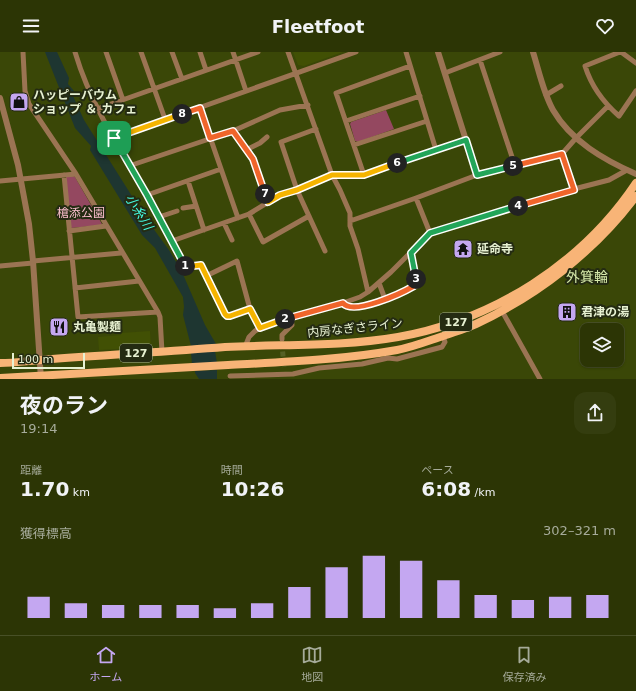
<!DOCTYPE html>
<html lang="ja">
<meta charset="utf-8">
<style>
body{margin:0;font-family:"DejaVu Sans","Noto Sans JP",sans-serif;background:#343d0f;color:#f1f3f6;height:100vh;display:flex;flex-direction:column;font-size:15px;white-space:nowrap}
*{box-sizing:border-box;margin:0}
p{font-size:13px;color:#a6ab9a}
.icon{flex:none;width:22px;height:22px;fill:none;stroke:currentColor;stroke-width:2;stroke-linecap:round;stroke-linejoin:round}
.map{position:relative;height:327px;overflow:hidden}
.drawer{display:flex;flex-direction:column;background:#2c3505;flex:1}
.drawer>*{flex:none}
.buttons{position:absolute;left:580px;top:271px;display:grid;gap:8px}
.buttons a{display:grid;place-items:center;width:44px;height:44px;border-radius:8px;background:#2c3505;box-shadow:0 1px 3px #0004,0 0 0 1px #485027;font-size:20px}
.scale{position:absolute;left:12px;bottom:10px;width:73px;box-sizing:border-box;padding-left:4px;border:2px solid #e7f1d2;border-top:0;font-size:11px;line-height:14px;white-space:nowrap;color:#e7f1d2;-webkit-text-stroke:3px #242b12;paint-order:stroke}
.pin{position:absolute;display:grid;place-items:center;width:34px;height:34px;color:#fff;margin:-17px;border-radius:8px;box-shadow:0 2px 6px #0006}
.km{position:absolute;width:20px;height:20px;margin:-10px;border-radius:50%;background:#222;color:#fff;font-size:11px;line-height:20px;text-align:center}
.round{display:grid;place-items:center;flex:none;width:42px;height:42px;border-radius:12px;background:#343d0f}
.overview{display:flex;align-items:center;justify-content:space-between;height:68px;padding:0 20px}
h1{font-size:22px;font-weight:700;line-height:30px}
.metrics{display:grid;grid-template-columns:repeat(3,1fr);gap:6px;height:68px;padding:4px 20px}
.metrics div{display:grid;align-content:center}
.metrics b{font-size:20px;font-weight:700}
.metrics small{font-size:11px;font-weight:400}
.metrics p{font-size:11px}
.chart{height:112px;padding:8px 20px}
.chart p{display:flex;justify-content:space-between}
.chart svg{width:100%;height:72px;margin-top:4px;stroke:#c4a7f1;stroke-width:6}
header{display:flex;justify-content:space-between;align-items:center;height:52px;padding:0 20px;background:#2c3505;font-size:18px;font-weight:700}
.tabs{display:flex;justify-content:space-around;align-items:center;height:56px;border-top:1px solid #485027;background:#2c3505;font-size:11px;color:#a6ab9a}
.tabs a{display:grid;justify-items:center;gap:2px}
.tabs .current{color:#c4a7f1}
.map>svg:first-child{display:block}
.built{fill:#415004}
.green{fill:#944860}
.water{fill:#1e3631}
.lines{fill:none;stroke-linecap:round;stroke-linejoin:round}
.minor-tunnel{stroke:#546025;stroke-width:5;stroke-dasharray:5 2.5;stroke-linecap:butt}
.minor{stroke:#9b7453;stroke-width:5}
.tertiary{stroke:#9b7453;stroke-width:6}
.trunk{stroke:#f8b477;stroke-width:8}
.split-1-casing{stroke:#fff;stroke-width:8}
.split-2-casing{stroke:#fff;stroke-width:8}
.split-3-casing{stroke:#fff;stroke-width:8}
.split-4-casing{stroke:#fff;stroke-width:8}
.split-5-casing{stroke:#fff;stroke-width:8}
.split-6-casing{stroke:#fff;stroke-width:8}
.split-7-casing{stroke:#fff;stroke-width:8}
.split-8-casing{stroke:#fff;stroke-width:8}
.split-9-casing{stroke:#fff;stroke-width:8}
.split-1{stroke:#22a559;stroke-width:5}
.split-2{stroke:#f5b400;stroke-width:5}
.split-3{stroke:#f0652b;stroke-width:5}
.split-4{stroke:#22a559;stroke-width:5}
.split-5{stroke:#f0652b;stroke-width:5}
.split-6{stroke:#22a559;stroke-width:5}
.split-7{stroke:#f5b400;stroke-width:5}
.split-8{stroke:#f0652b;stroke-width:5}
.split-9{stroke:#f5b400;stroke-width:5}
.labels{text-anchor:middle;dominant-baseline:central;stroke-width:4;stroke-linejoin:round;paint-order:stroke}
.shield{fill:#242b12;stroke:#acb698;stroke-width:1}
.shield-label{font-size:11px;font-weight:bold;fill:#e7f1d2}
.poi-label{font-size:12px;font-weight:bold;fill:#e7f1d2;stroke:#242b12;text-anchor:start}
.park-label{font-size:12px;fill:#fabecd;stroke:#242b12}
.street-label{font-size:12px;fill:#e7f1d2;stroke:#242b12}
.water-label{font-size:13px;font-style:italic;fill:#45f9e0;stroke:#242b12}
.quarter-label{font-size:14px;fill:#d8ebac;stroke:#242b12}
</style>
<header><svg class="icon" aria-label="menu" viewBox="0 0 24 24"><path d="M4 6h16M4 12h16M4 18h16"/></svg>Fleetfoot<svg class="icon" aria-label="heart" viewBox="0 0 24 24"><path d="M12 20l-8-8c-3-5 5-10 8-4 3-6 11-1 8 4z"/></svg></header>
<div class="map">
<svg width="636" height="327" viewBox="0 0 636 327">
<rect width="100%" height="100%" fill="#3a4707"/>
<path class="built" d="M293,0H343L304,14L298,13Z
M150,279L151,295L99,298L98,285L121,283V281Z"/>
<path class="green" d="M386,58L394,77L358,90L355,89L350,72L351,70Z
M73,124L75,125L102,172L101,173L72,176L70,175L66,125Z"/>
<path class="water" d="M45,0H57L69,26L68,32L74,39L73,44L84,68L147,168L169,198L182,220L205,273L216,292L191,294L183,263L184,255L183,245L155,196L142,183L90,98L91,94L75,76Z
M215,299L217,311L192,312L191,301Z
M217,318V327H199L195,321V319Z"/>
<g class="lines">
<path class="minor-tunnel" d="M282,292L284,315"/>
<path class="minor" d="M23,0L25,39L29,52L76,122L158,260L160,265L162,300
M75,0C90,51 119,96 147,142C161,165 172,190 185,215L201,213L225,262L227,264H230L250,257
M106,0L123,48
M141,0L165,67
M172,0L182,27
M200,0L206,18
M233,0L246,39
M288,0L332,123L340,138L350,161V174L358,197L368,240
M406,0L436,98
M620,0L585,14C591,33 604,51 619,64L636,39
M621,0L636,11
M480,8L515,114
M445,21L500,0
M546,43L561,34
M200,56L238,166
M97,57L258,0
M346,69L420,44
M316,77L281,90L297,138L325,199
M233,79L253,107L268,150
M114,86L356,0
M354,93L427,69
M246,98L260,91L267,85
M562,102L574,137
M129,114L233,79L280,58L308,53
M64,123L78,265L158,260
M364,123L336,41L410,14
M0,129L76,122
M188,129L204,178
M147,143L221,117
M416,146L430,181
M183,156L196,154
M249,162L263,190L309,164
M159,165L177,159
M350,169L416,146L477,123L562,102L576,86L608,54
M224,171L232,188
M69,179L106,174
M172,189L249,162L280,143L297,138L332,123H364L466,88
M33,209L121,201
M0,214L33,211
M206,224L237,209L250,257L260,276
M379,231L385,247
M75,236L139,229
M343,251L345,254C363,259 399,243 415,234L417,229L411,201
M502,259L540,327
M282,287V283L292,273L291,265
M245,295L249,285L255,279L260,276L291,265L343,251L360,245L368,240L391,220L430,181L574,137L609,128L627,118
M230,324L293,322L319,316L362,312L388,306L397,307L442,295L445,290L443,284"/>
<path class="tertiary" d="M438,0L477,123
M533,0C539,19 543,40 553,58C571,89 604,108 636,122
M0,46L18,113L29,172L33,209L41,327"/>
<path class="trunk" d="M0,311C14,311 28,309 41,308C103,303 164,300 225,295C282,292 341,295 398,285C493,268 582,212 636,131
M0,326C76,321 152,318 228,313C284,310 341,308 397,298C413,295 428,289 443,284C454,280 465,277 476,272C538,243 595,199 636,144"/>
</g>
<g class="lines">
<g class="split-1-casing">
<path id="split-1" d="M114,86L147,143L185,214"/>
</g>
<g class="split-2-casing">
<path id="split-2" d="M185,214V215L201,213L225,262L227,264H230L250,257L260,276L285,267"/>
</g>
<g class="split-3-casing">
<path id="split-3" d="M285,267L343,251C353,264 402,241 414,234L417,231L416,227"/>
</g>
<g class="split-4-casing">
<path id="split-4" d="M416,227L411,201L430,181L518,154"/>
</g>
<g class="split-5-casing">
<path id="split-5" d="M513,114L562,102L574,138L518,154"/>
</g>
<g class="split-6-casing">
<path id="split-6" d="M397,111L466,88L477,123L513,114"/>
</g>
<g class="split-7-casing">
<path id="split-7" d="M265,142L268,150L280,143L297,138L332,123H364L397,111"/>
</g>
<g class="split-8-casing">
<path id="split-8" d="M182,62L200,56L210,86L233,79L253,107L265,142"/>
</g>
<g class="split-9-casing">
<path id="split-9" d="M114,86L182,62"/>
</g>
<use href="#split-1" class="split-1"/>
<use href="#split-2" class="split-2"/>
<use href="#split-3" class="split-3"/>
<use href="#split-4" class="split-4"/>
<use href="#split-5" class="split-5"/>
<use href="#split-6" class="split-6"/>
<use href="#split-7" class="split-7"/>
<use href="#split-8" class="split-8"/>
<use href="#split-9" class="split-9"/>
</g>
<defs>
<g id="shop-square" transform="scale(1)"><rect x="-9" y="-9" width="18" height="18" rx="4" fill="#c4a7f1" stroke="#242b12"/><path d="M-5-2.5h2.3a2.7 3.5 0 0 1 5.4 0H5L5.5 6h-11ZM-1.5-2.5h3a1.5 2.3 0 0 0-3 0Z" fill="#111"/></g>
<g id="temple-square" transform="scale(1)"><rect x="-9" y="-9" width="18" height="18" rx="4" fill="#c4a7f1" stroke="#242b12"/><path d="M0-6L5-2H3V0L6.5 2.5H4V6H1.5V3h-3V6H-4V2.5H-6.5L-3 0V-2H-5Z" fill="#111"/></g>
<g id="building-square" transform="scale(1)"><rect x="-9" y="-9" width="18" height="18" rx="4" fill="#c4a7f1" stroke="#242b12"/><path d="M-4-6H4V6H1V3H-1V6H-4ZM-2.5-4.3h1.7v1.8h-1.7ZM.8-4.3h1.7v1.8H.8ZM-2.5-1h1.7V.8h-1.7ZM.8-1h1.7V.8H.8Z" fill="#111"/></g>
<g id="restaurant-square" transform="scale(1)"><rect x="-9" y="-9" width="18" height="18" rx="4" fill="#c4a7f1" stroke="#242b12"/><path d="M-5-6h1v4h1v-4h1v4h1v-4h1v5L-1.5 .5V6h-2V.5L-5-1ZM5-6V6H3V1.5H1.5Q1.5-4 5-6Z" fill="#111"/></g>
</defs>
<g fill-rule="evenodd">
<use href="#shop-square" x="19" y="50"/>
<use href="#temple-square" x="463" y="197"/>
<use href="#building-square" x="567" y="260"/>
<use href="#restaurant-square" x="59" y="275"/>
</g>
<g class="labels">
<g class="shield">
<rect x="440" y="261" width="32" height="18" rx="3"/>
<rect x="120" y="292" width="32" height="18" rx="3"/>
</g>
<g class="shield-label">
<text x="456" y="270">127</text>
<text x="136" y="301">127</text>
</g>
<g class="poi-label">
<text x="33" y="43">ハッピーバウム<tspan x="33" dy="14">ショップ ＆ カフェ</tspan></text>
<text x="477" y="197">延命寺</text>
<text x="581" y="260">君津の湯</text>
<text x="73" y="275">丸亀製麺</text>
</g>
<g class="park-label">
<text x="81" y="161">槍添公園</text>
</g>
<g class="street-label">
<text transform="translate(355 276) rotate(-6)">内房なぎさライン</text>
</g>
<g class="water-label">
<text transform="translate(139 160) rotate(58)">小糸川</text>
</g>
<g class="quarter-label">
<text x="587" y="225">外箕輪</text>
</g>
</g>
</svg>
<div class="buttons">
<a><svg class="icon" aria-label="layers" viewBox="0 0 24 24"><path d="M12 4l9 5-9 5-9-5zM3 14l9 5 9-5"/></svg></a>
</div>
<div class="scale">100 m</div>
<div class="pin" style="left:114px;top:86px;background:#1e9e55"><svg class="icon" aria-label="arrive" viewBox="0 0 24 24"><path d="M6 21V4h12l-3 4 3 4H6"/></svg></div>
<b class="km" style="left:185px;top:214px">1</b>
<b class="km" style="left:285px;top:267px">2</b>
<b class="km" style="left:416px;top:227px">3</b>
<b class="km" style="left:518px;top:154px">4</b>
<b class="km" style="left:513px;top:114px">5</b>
<b class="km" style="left:397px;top:111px">6</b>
<b class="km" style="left:265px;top:142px">7</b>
<b class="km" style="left:182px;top:62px">8</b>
</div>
<section class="drawer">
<div class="overview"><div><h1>夜のラン</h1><p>19:14</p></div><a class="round"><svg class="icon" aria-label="share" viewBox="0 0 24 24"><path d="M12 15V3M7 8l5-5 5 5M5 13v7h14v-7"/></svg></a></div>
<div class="metrics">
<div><p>距離</p><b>1.70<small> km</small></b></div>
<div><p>時間</p><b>10:26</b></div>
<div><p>ペース</p><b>6:08<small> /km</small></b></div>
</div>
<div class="chart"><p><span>獲得標高</span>302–321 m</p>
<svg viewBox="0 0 160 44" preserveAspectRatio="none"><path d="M5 44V31M15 44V35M25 44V36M35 44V36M45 44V36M55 44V38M65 44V35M75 44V25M85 44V13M95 44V6M105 44V9M115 44V21M125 44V30M135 44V33M145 44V31M155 44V30"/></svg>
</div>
</section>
<nav class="tabs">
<a class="current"><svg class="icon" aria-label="home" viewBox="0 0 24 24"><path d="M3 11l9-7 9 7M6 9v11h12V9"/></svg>ホーム</a>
<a><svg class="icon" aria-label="map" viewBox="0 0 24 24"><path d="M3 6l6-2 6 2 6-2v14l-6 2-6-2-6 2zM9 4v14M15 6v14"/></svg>地図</a>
<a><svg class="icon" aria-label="saved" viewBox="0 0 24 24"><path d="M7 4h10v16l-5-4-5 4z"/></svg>保存済み</a>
</nav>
